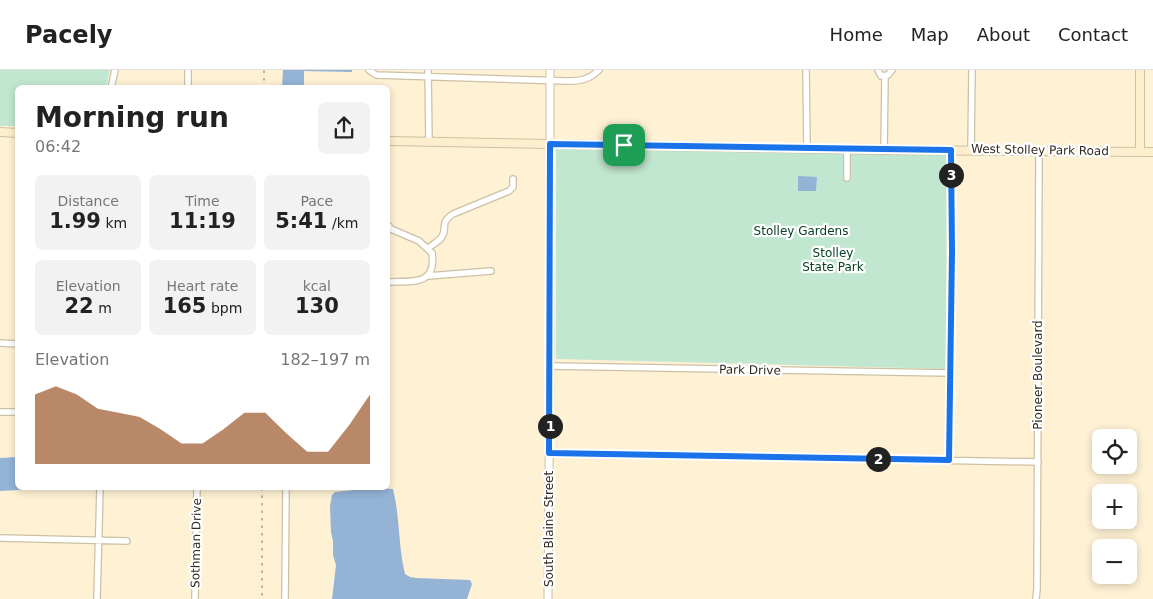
<!DOCTYPE html>
<meta charset="utf-8">
<style>
body{margin:0;font-family:"DejaVu Sans",sans-serif;background:#f2f2f2;color:#222;height:100vh;display:flex;flex-direction:column;font-size:19px;white-space:nowrap}
*{box-sizing:border-box;margin:0}
p{font-size:16px;color:#767676}
.icon{flex:none;width:28px;height:28px;fill:none;stroke:currentColor;stroke-width:2;stroke-linecap:round;stroke-linejoin:round}
.map{position:relative;flex:1;overflow:hidden}
.panel{position:absolute;left:15px;top:15px;width:375px;height:405px;display:flex;flex-direction:column;background:#fff;border-radius:8px;box-shadow:0 2px 8px #0003}
.panel>*{flex:none}
.controls{position:absolute;left:1092px;top:359px;display:grid;gap:10px}
.controls a{display:grid;place-items:center;width:45px;height:45px;border-radius:8px;background:#fff;box-shadow:0 2px 8px #0003;font-size:25px}
.pin{position:absolute;display:grid;place-items:center;width:42px;height:42px;color:#fff;margin:-21px;border-radius:10px;box-shadow:0 2px 8px #0006}
.km{position:absolute;width:25px;height:25px;margin:-12px;border-radius:50%;background:#222;color:#fff;font-size:14px;line-height:25px;text-align:center}
.round{display:grid;place-items:center;flex:none;width:52px;height:52px;border-radius:8px;background:#f2f2f2}
.overview{display:flex;align-items:center;justify-content:space-between;height:85px;padding:0 20px}
h1{font-size:28px;font-weight:700;line-height:38px}
.metrics{display:grid;grid-template-columns:repeat(3,1fr);gap:8px;height:85px;padding:5px 20px}
.metrics div{display:grid;align-content:center;border-radius:8px;background:#f2f2f2;text-align:center}
.metrics b{font-size:21px;font-weight:700}
.metrics small{font-size:14px;font-weight:400}
.metrics p{font-size:14px}
.chart{height:140px;padding:10px 20px}
.chart p{display:flex;justify-content:space-between}
.chart svg{width:100%;height:90px;margin-top:5px;fill:#9b562a;opacity:.7}
header{display:flex;align-items:center;gap:30px;box-sizing:border-box;height:70px;padding:0 25px;background:#fff;border-bottom:1px solid #e0e0e0}
header strong{font-size:24px}
nav{display:flex;gap:28px;margin-inline-start:auto;font-size:18px}
.map>svg:first-child{display:block}
.green{fill:#c2e7d0}
.water{fill:#94b3d5}
.lines{fill:none;stroke-linecap:round;stroke-linejoin:round}
.minor-casing{stroke:#cdc1a5;stroke-width:8}
.tertiary-casing{stroke:#cdc1a5;stroke-width:9}
.secondary-casing{stroke:#cdc1a5;stroke-width:10}
.minor{stroke:#fff;stroke-width:5.5}
.tertiary{stroke:#fff;stroke-width:7}
.secondary{stroke:#fdefce;stroke-width:8}
.rail{stroke:#7d7563;stroke-width:1;stroke-dasharray:2.5 5;stroke-linecap:butt}
.route-casing{stroke:#fff;stroke-width:10}
.route{stroke:#1a73e8;stroke-width:6}
.labels{text-anchor:middle;dominant-baseline:central;stroke-width:4.5;stroke-linejoin:round;paint-order:stroke}
.street-label{font-size:12px;fill:#312c21;stroke:#fff}
.park-label{font-size:12px;fill:#094127;stroke:#fff}
</style>
<header>
<strong>Pacely</strong>
<nav><a>Home</a><a>Map</a><a>About</a><a>Contact</a></nav>
</header>
<div class="map">
<svg width="1153" height="529" viewBox="0 0 1153 529">
<rect width="100%" height="100%" fill="#fef1d4"/>
<path class="green" d="M0,0H110L106,17L18,18L17,56H0Z
M556,78L947,85L946,299L556,289Z"/>
<path class="water" d="M283,0H352V2L304,1V17L282,18Z
M798,106L817,107L816,121H798Z
M17,387L18,418H86L85,420L40,419L0,421V388Z
M373,418L393,419C400,447 398,476 405,504L410,507L416,508L470,510L472,514L467,529H332L336,495L333,485V471L331,462L330,436L332,425L335,422Z"/>
<g class="lines">
<g class="minor-casing">
<path id="minor" d="M188,0V18
M369,0L376,5L567,11C580,11 589,10 599,0
M428,0L429,72
M806,0L807,78
M878,0L881,6L888,5L892,0
M111,18L115,0
M884,80L885,6
M971,80L972,0
M847,108V79
M388,155L391,159L419,171L432,183C437,216 412,211 388,212
M428,178C432,175 438,172 441,168C449,158 438,154 453,144L509,121L513,117V109
M428,206L491,201
M0,273L18,274
M550,296L949,303
M0,342H18
M549,383L1038,392
M949,390L952,182L951,79
M0,468L127,471
M97,529L100,418
M195,529L197,418
M285,529L286,418
M1036,529L1037,519L1039,80"/>
</g>
<g class="tertiary-casing">
<path id="tertiary" d="M548,529L550,278V0"/>
</g>
<g class="secondary-casing">
<path id="secondary" d="M1140,0V82
M0,62L18,63
M388,71L884,80L1153,82"/>
</g>
<use href="#minor" class="minor"/>
<use href="#tertiary" class="tertiary"/>
<use href="#secondary" class="secondary"/>
<path class="rail" d="M264,18V0
M262,418V529"/>
</g>
<g class="lines">
<g class="route-casing">
<path id="route" d="M550,74L951,80L952,182L949,390L549,383Z"/>
</g>
<use href="#route" class="route"/>
</g>
<g class="labels">
<g class="street-label">
<text transform="translate(1040 80) rotate(1)">West Stolley Park Road</text>
<text transform="translate(750 300) rotate(1)">Park Drive</text>
<text transform="translate(1038 305) rotate(-90)">Pioneer Boulevard</text>
<text transform="translate(549 459) rotate(-90)">South Blaine Street</text>
<text transform="translate(196 473) rotate(-89)">Sothman Drive</text>
</g>
<g class="park-label">
<text x="801" y="161">Stolley Gardens</text>
<text x="833" y="183">Stolley<tspan x="833" dy="14">State Park</tspan></text>
</g>
</g>
</svg>
<div class="controls">
<a><svg class="icon" aria-label="locate" viewBox="0 0 24 24"><circle cx="12" cy="12" r="6"/><path d="M12 2v4M12 18v4M2 12h4M18 12h4"/></svg></a>
<a>+</a>
<a>−</a>
</div>
<div class="pin" style="left:624px;top:75px;background:#1e9e55"><svg class="icon" aria-label="arrive" viewBox="0 0 24 24"><path d="M6 21V4h12l-3 4 3 4H6"/></svg></div>
<b class="km" style="left:550px;top:356px">1</b>
<b class="km" style="left:878px;top:389px">2</b>
<b class="km" style="left:951px;top:105px">3</b>
<section class="panel">
<div class="overview"><div><h1>Morning run</h1><p>06:42</p></div><a class="round"><svg class="icon" aria-label="share" viewBox="0 0 24 24"><path d="M12 15V3M7 8l5-5 5 5M5 13v7h14v-7"/></svg></a></div>
<div class="metrics">
<div><p>Distance</p><b>1.99<small> km</small></b></div>
<div><p>Time</p><b>11:19</b></div>
<div><p>Pace</p><b>5:41<small> /km</small></b></div>
</div>
<div class="metrics">
<div><p>Elevation</p><b>22<small> m</small></b></div>
<div><p>Heart rate</p><b>165<small> bpm</small></b></div>
<div><p>kcal</p><b>130</b></div>
</div>
<div class="chart"><p><span>Elevation</span>182–197 m</p>
<svg viewBox="0 0 160 44" preserveAspectRatio="none"><path d="M0 44V10L10 6L20 10L30 17L40 19L50 21L60 27L70 34L80 34L90 27L100 19L110 19L120 29L130 38L140 38L150 25L160 10V44z"/></svg>
</div>
</section>
</div>
